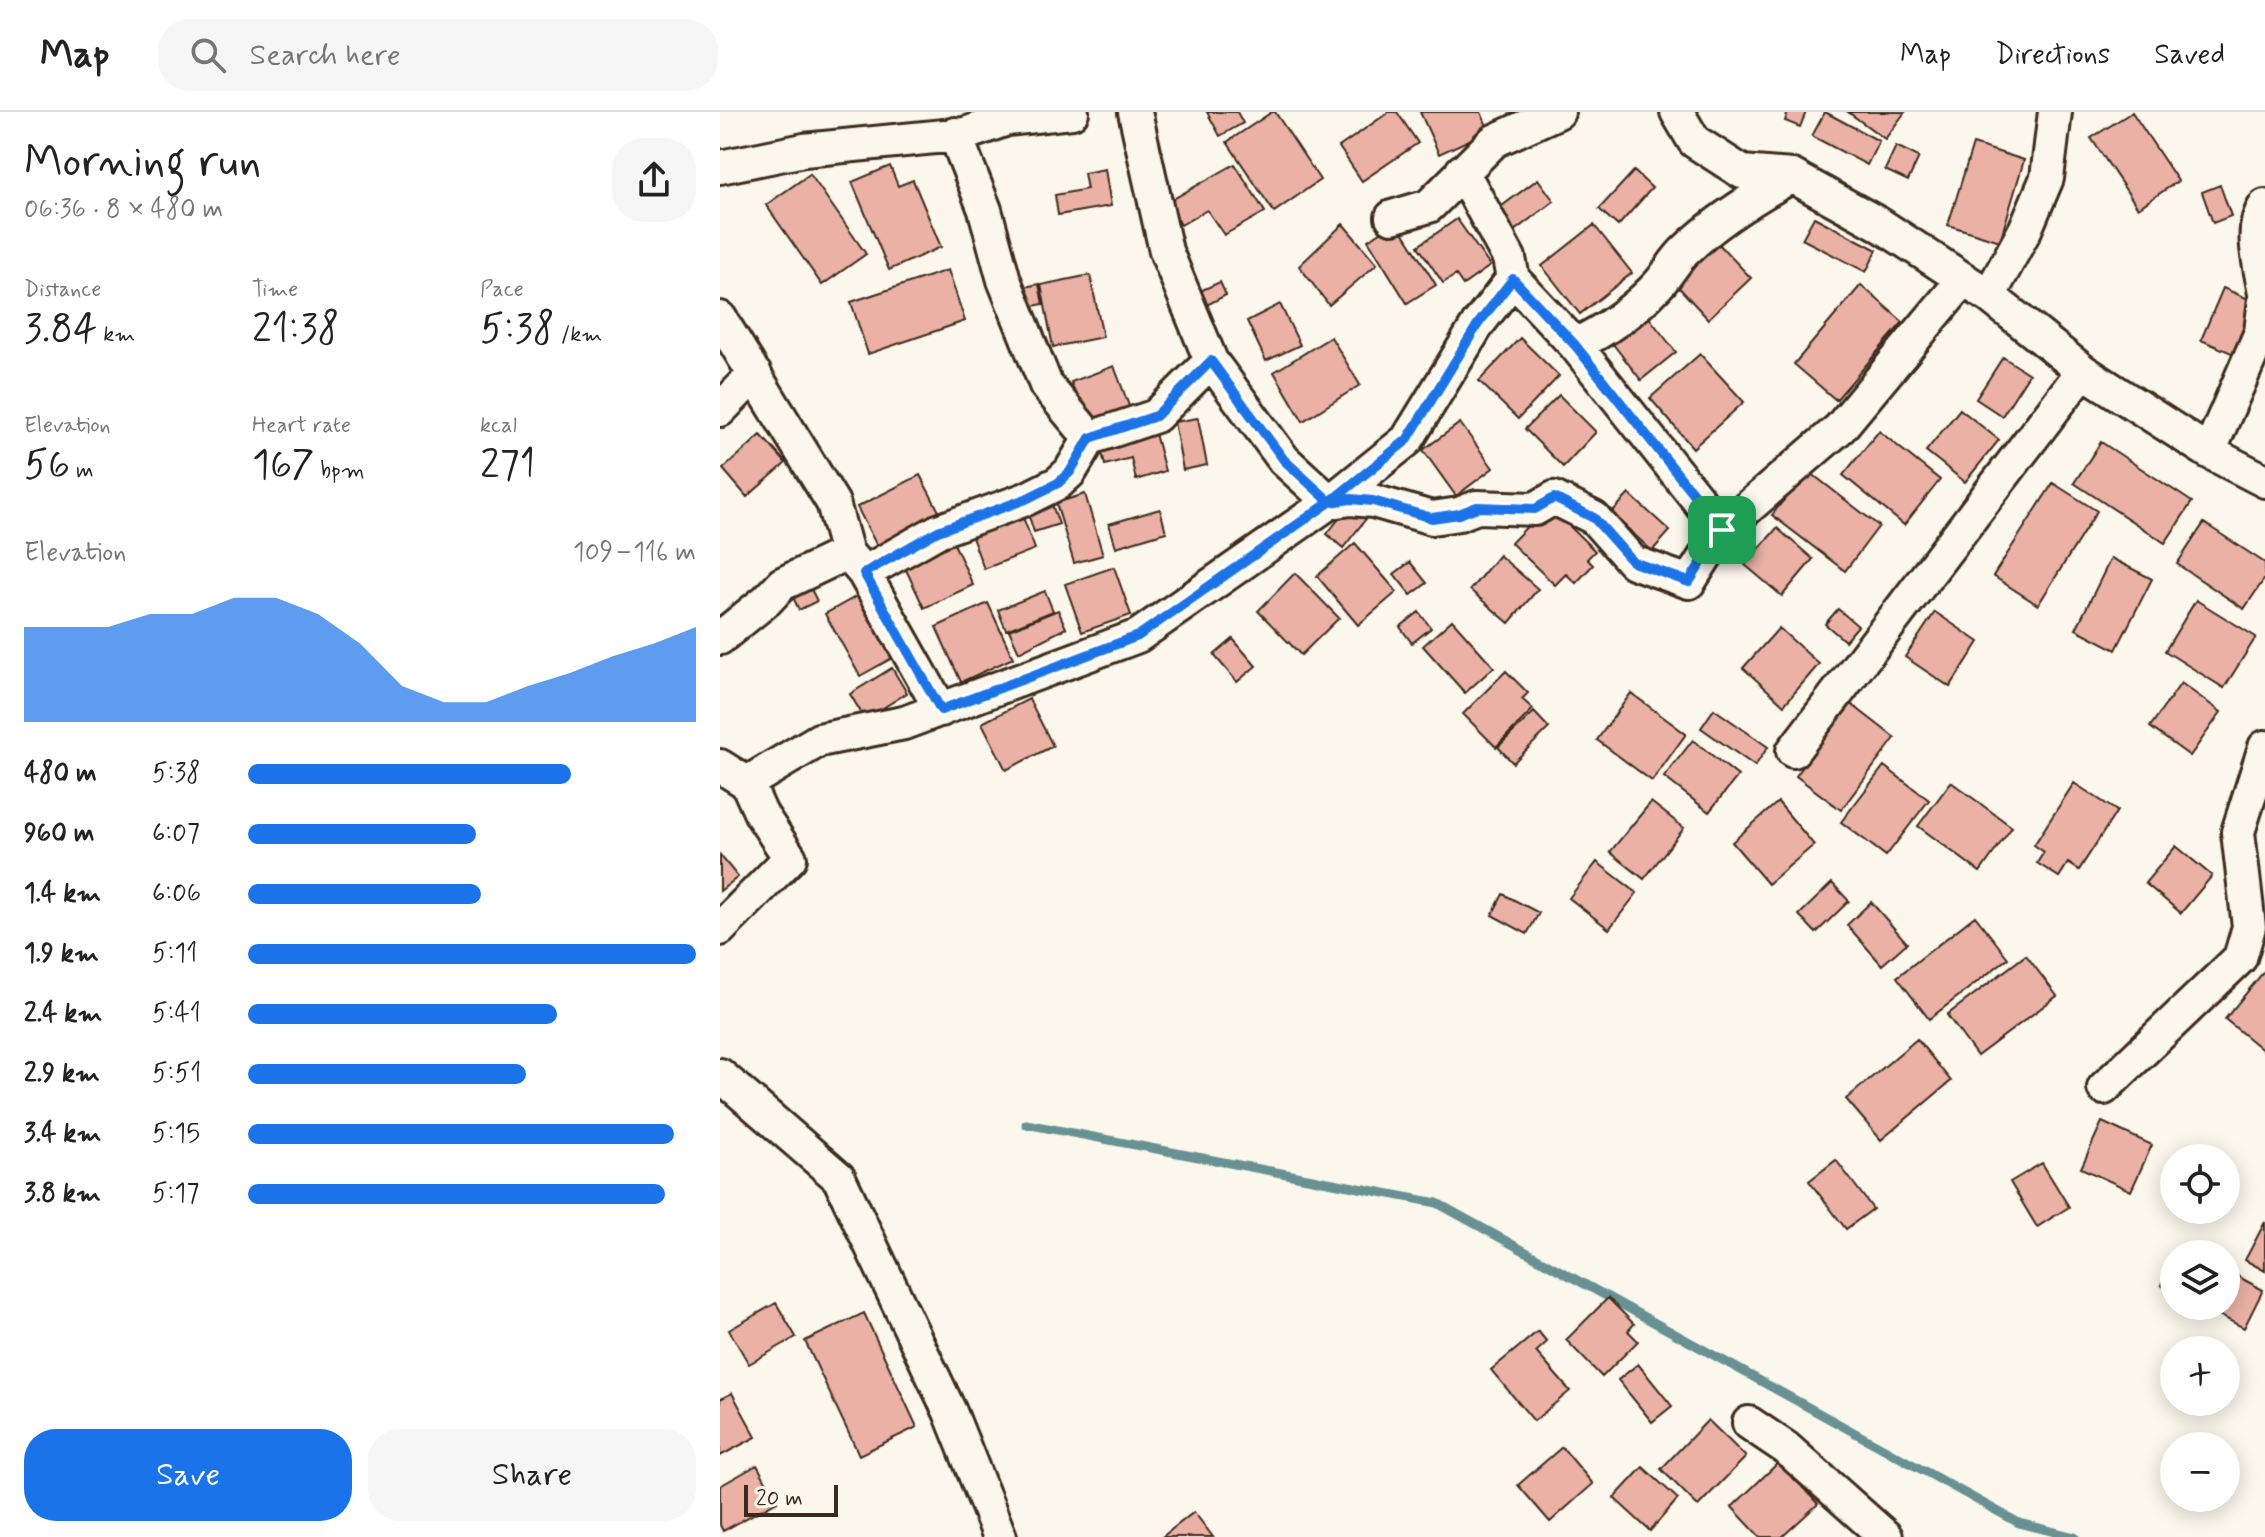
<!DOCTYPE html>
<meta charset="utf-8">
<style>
body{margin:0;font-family:Mynerve,sans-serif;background:#f6f6f6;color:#222;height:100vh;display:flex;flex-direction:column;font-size:30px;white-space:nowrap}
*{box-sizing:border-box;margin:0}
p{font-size:26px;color:#767676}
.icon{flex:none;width:44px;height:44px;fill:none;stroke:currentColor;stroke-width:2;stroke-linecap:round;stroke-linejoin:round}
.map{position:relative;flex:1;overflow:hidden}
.details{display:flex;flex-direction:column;background:#fff;width:720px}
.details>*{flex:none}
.buttons{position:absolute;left:1440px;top:1032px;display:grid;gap:16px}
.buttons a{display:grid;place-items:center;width:80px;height:80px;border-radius:50%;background:#fff;box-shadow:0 4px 20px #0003;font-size:40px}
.scale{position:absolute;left:24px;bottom:20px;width:94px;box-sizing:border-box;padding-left:8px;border:4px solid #3b2a1e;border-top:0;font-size:22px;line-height:28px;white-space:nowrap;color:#3b2a1e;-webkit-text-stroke:6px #fbf7ec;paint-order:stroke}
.pin{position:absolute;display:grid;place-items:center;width:68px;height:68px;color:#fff;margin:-34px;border-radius:16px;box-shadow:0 4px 12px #0006}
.round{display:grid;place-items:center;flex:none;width:84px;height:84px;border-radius:32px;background:#f6f6f6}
.headline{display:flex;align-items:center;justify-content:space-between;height:136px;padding:0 24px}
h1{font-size:44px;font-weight:600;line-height:60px}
.stats{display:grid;grid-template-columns:repeat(3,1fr);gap:12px;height:136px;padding:8px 24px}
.stats div{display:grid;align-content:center}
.stats b{font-size:40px;font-weight:600}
.stats small{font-size:22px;font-weight:400}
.stats p{font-size:22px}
.chart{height:224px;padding:16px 24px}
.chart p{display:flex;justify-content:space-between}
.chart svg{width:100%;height:144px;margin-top:8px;fill:#1a73e8;opacity:.7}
.action{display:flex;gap:16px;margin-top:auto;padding:16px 24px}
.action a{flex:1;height:92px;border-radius:32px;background:#1a73e8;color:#fff;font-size:32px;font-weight:600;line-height:92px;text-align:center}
.action a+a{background:#f6f6f6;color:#222}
ul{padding:0 24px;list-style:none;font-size:26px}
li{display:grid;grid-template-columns:128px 96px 1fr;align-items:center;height:60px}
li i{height:20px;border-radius:10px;background:#1a73e8}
header{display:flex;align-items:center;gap:48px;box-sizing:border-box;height:112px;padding:0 40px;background:#fff;border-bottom:2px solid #e0e0e0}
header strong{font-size:38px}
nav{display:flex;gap:44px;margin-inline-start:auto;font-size:28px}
.search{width:560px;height:72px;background:#f6f6f6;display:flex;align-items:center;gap:20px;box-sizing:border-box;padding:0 28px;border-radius:32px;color:#767676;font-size:30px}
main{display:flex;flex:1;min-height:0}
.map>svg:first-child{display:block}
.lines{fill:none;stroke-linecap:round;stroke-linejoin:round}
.stream{stroke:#679193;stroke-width:9}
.building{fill:#ebb1a5;stroke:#3b2a1e;stroke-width:2}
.minor-casing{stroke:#3b2a1e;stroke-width:38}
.minor{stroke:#fbf7ec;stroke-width:32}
.route-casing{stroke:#fff;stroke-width:16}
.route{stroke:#1a73e8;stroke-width:10}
</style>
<header>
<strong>Map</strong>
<div class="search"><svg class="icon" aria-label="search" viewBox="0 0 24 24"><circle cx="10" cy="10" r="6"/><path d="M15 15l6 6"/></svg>Search here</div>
<nav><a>Map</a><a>Directions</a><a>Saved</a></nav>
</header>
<main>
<section class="details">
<div class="headline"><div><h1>Morning run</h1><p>06:36 · 8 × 480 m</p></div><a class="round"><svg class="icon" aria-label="share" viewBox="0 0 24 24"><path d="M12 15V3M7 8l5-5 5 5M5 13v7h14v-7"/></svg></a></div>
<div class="stats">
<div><p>Distance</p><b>3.84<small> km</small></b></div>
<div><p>Time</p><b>21:38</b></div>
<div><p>Pace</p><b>5:38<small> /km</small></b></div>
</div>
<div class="stats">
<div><p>Elevation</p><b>56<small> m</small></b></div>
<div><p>Heart rate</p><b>167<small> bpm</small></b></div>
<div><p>kcal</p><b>271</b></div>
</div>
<div class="chart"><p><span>Elevation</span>109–116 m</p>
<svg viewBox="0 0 160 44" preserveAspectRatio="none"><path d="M0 44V15L10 15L20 15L30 11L40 11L50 6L60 6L70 11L80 20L90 33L100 38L110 38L120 33L130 29L140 24L150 20L160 15V44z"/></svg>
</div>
<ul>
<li><b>480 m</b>5:38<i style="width:72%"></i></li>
<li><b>960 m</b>6:07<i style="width:51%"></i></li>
<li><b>1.4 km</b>6:06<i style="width:52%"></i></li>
<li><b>1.9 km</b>5:11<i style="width:100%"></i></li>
<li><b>2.4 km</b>5:41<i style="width:69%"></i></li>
<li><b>2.9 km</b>5:51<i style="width:62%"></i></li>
<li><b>3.4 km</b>5:15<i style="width:95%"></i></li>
<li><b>3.8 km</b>5:17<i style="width:93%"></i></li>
</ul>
<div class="action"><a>Save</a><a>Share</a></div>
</section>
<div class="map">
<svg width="1545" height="1425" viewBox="0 0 1545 1425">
<rect width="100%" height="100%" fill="#fbf7ec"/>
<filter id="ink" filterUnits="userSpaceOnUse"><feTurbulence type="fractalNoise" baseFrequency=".0125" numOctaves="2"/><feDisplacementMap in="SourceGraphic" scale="16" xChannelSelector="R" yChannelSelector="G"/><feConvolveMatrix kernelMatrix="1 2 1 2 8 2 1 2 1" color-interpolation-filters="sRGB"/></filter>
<g filter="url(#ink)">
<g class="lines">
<path class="stream" d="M306,1012L717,1091L1299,1411L1355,1425"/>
</g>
<path class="building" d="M487,0H517L523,11L500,24Z
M552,0H555L600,68L554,100L507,30Z
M669,0H677L698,31L642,69L619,35Z
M700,0H761L769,19L719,42Z
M1068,0H1086L1080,15L1065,9Z
M1105,0L1159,29L1147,53L1092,24Z
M1128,0H1185L1165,27Z
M1412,0L1458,69L1418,96L1371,26Z
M1253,32L1304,48L1280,129L1228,113Z
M1176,34L1199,45L1188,69L1165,58Z
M515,52L545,100L504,123L487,98L461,113L448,90Z
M170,54L178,74L193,68L221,135L169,158L132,70Z
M385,57L391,94L338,103L335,83L367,77L364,61Z
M914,59L932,76L898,114L879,97Z
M90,62L146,142L102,173L46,93Z
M818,67L834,89L790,122L774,100Z
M1500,73L1511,104L1493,111L1482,80Z
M1094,105L1157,138L1146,160L1082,127Z
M737,107L770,154L743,173L736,163L723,171L698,134Z
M677,110L716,173L687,191L648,128Z
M623,112L657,152L609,193L579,154Z
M874,113L912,161L860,202L822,154Z
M995,128L1031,166L988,207L952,168Z
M228,158L245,209L148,242L131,190Z
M370,163L383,225L333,235L321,173Z
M500,170L506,183L487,193L480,179Z
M319,172L323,192L304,196L300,176Z
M1141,173L1183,210L1116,288L1074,252Z
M1503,176L1545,194L1528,248L1481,228Z
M560,192L580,233L546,249L527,209Z
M924,199L956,240L921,268L889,227Z
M611,225L640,273L583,309L554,260Z
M800,226L839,264L798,307L759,269Z
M980,242L1024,290L973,336L930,286Z
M1283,245L1309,262L1282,304L1256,287Z
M394,254L412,302L369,319L351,270Z
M839,283L876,320L843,355L805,317Z
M1240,297L1279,328L1245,370L1206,339Z
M478,306L487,353L463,358L454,310Z
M740,311L773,356L736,384L703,338Z
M433,314L445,359L416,368L411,346L385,353L379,328Z
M1159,319L1220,368L1184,413L1123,363Z
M41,323L66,351L27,385L3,357Z
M1381,330L1472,390L1445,431L1354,371Z
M1087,358L1159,414L1125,459L1052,403Z
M200,363L223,407L160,440L137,395Z
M1333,371L1377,399L1318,493L1273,464Z
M365,382L383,443L354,451L336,391Z
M909,382L950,419L932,439L891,401Z
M331,390L339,412L314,420L307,398Z
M632,390L649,403L623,436L607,422Z
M828,393L875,439L867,447L873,453L856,471L846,462L835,473L791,431Z
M440,397L446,420L396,435L389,412Z
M301,400L315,437L264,457L250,420Z
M1484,411L1545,451V466L1524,497L1457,452Z
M1057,416L1093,447L1062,484L1025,453Z
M231,425L253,473L204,496L181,447Z
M635,431L677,480L638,513L597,464Z
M779,443L818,477L789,511L750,478Z
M1391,446L1432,467L1396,538L1356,517Z
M690,450L707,471L691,483L674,462Z
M394,455L411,503L362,520L345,472Z
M575,461L619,506L581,543L538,499Z
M87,469L97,489L79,498L69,477Z
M325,479L333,499L286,518L278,498Z
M137,484L172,546L140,564L105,502Z
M1476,488L1536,525L1504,576L1445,539Z
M268,491L293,546L241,570L216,515Z
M1118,497L1138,514L1125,529L1105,512Z
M338,498L346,516L299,540L289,518Z
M699,500L711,516L692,531L680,515Z
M1215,500L1259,530L1230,575L1185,545Z
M732,508L774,555L745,581L703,534Z
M1059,516L1099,552L1064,593L1023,556Z
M513,527L536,554L517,570L494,543Z
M172,556L187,581L145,607L130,582Z
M786,559L808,581L802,587L813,597L776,635L743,602Z
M1461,571L1501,600L1470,644L1430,615Z
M911,581L966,622L932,669L877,628Z
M309,587L333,634L286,658L262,611Z
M1130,591L1175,626L1121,698L1076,664Z
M994,597L1048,635L1035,654L981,616Z
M814,600L829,616L793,651L778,635Z
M973,628L1018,664L989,700L944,665Z
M1164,654L1209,688L1166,744L1121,710Z
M1231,670L1292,715L1260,760L1198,714Z
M1354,671L1397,699L1359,758L1348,751L1339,765L1317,751L1324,740L1314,733Z
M931,690L964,716L924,767L890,740Z
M1058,690L1094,733L1048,772L1012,730Z
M1456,734L1492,764L1461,801L1425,771Z
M0,743L18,765L0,779Z
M877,750L917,781L889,817L849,786Z
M1112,771L1129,789L1096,821L1079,803Z
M783,782L819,801L807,822L772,803Z
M1151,790L1187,831L1162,853L1127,813Z
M1255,804L1288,846L1209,907L1177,865Z
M1306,843L1337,884L1257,944L1227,903Z
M1545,858V940L1505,907Z
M1197,927L1231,969L1161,1028L1126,987Z
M1382,1010L1432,1033L1411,1079L1361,1056Z
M1116,1048L1153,1097L1126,1117L1089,1069Z
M1322,1051L1349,1095L1317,1115L1290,1070Z
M1545,1110V1159L1525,1148Z
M1454,1147V1180L1441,1173Z
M1506,1158L1543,1178L1524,1216L1481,1194H1506Z
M888,1186L914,1212L908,1219L918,1229L882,1265L846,1228Z
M56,1191L76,1225L29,1252L9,1218Z
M144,1201L197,1315L139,1343L85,1229Z
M818,1219L827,1230L816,1240L850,1279L814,1309L771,1258Z
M918,1252L952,1294L932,1310L898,1268Z
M12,1281L36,1325L0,1344V1287Z
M988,1308L1026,1345L978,1394L941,1357Z
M842,1335L873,1372L830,1410L798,1373Z
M1059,1350L1098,1392L1062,1425H1040L1012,1395Z
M37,1353L57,1389L3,1419L0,1413V1374Z
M923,1355L958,1387L930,1419L894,1386Z
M474,1400L493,1425H442Z"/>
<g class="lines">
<g class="minor-casing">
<path id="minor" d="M415,0L446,139L491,249L564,348L610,390L631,387L653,389L712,406L739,402L757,395L815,397L834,386L874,406L913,450L969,470L1002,418L1120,316L1243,168
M957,0L974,29L1022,60L1072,64L1159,112L1269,184L1363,259L1489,340L1545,369
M235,22L265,98L284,168L326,273L370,326
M0,55L84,38L245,22L287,7L352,0
M742,59L789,146L793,167
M1545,94C1528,118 1541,155 1545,182
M672,105L709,94L774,29L838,0
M1269,184L1305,118L1327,66L1335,0
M0,206L113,391L127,441L144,461L221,598
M855,233C884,219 912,200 935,176C947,165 953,150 966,138C997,108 1034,85 1072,64
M0,298L35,262
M1489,340L1541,220L1545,187
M144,461L218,419L306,387L338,371L350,360L370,326L436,304L491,249
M0,526L47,488L62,472L127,441
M1073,639L1363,259
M0,654L27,671
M0,817L70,746L41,702L27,671L99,628L184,611L418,524L610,390L687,328L758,212L793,167L855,233L1002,418
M0,963L119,1066L230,1300L280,1425
M1384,976L1520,846L1529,815L1518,720L1545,635
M1029,1311L1066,1336L1166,1425"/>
</g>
<use href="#minor" class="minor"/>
</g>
</g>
<g class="lines" filter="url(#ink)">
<g class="route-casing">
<path id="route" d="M1002,418L969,470L913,450L874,406L834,386L815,397L757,395L739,402L712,406L653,389L631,387L610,390L564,348L491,249L436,304L370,326L350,360L338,371L306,387L218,419L144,461L221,598L418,524L610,390L687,328L758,212L793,167L855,233L1002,418"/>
</g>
<use href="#route" class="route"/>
</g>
</svg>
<div class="buttons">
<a><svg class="icon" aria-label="locate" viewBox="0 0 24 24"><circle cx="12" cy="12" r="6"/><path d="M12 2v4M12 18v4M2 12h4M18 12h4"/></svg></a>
<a><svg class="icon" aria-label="layers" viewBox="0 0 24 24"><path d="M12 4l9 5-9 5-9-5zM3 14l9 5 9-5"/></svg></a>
<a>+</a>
<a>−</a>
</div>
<div class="scale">20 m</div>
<div class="pin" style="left:1002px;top:418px;background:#1e9e55"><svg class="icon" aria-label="arrive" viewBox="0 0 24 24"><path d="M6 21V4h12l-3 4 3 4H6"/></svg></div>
</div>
</main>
